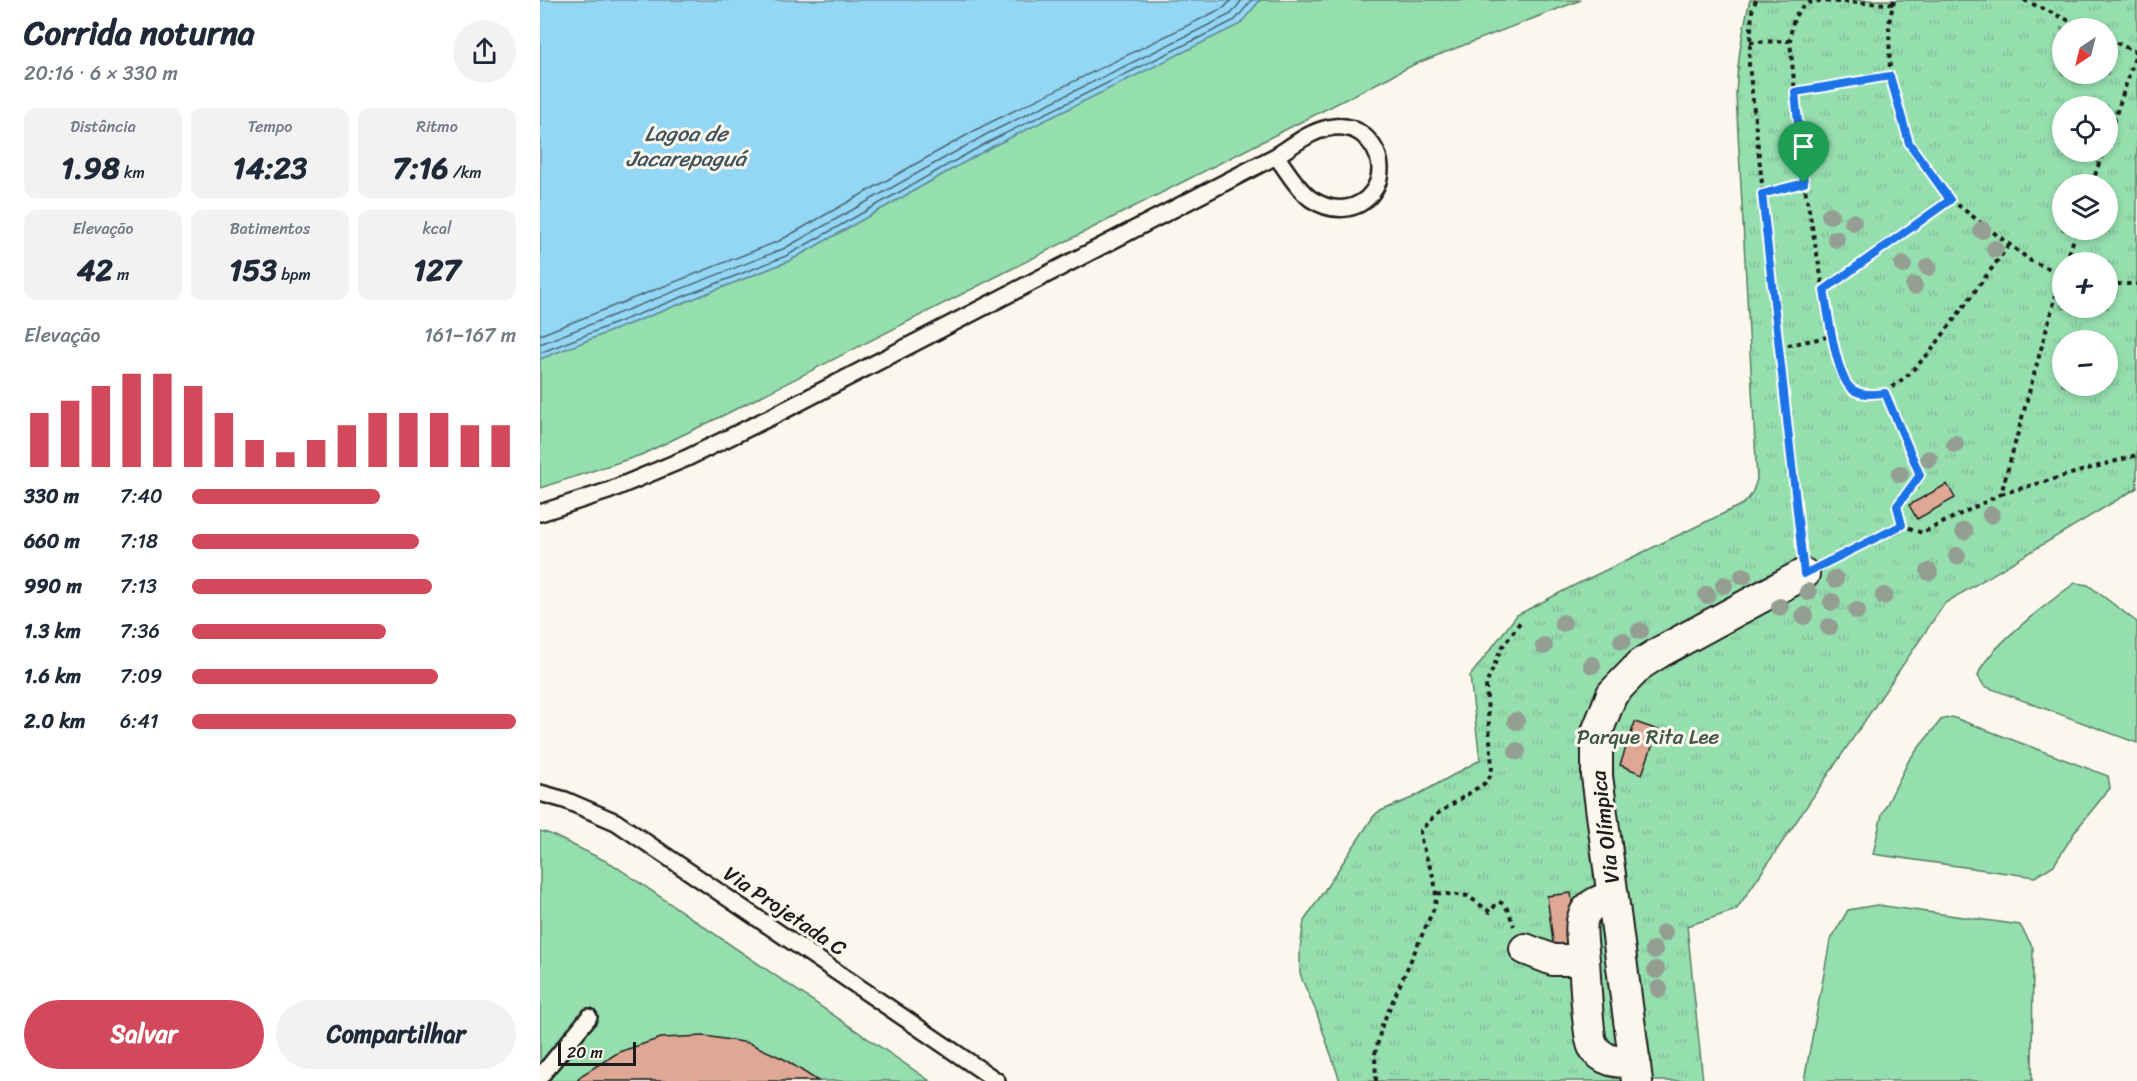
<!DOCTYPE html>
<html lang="pt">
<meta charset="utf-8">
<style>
body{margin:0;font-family:Sriracha,sans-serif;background:#f2f2f3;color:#1f2937;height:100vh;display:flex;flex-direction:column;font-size:22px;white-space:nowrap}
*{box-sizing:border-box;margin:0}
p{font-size:20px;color:#747a83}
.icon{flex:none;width:33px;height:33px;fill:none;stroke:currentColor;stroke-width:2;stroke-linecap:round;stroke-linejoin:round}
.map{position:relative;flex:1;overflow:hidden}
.sheet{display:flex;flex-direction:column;background:#fff;width:540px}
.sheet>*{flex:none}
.needle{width:39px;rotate:215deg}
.controls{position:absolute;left:1512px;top:18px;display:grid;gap:12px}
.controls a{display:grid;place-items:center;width:66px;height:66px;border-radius:50%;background:#fff;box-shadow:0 3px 9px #0003;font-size:30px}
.scale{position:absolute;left:18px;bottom:15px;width:78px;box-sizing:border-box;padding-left:6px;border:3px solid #1c1c1c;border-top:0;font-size:16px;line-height:21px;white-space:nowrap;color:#1c1c1c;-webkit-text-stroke:4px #fbf7ec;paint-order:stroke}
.pin{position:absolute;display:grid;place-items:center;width:51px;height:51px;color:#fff;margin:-62px -26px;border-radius:50% 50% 50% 0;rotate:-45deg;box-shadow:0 0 6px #0007}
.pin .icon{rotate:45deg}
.round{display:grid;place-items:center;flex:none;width:63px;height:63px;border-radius:32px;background:#f2f2f3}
.overview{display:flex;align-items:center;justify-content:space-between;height:102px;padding:0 24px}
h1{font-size:33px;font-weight:700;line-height:45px}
.metrics{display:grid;grid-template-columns:repeat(3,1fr);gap:9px;height:102px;padding:6px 24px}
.metrics div{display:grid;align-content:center;border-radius:12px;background:#f2f2f3;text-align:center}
.metrics b{font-size:30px;font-weight:700}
.metrics small{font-size:16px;font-weight:400}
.metrics p{font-size:16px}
.chart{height:168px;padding:12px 24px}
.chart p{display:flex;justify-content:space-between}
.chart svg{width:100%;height:108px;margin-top:6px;stroke:#d1495b;stroke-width:6}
.action{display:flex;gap:12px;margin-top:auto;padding:12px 24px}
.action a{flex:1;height:69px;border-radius:36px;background:#d1495b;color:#fff;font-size:24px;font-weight:700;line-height:69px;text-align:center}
.action a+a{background:#f2f2f3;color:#1f2937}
ul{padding:0 24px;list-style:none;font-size:20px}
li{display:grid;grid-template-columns:96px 72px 1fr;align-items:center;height:45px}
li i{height:15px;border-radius:8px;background:#d1495b}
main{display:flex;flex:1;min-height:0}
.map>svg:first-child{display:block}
.green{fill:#95dfae;stroke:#587e65;stroke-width:1.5}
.park{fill:url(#park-tufts);stroke:#587e65;stroke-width:1.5;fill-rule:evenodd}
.water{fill:#93d7f5;stroke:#638c9e;stroke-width:1.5}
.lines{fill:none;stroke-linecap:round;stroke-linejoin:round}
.shore{stroke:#4c6773;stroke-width:1.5}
.building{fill:#dea894;stroke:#1c1c1c;stroke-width:1.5}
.lane-casing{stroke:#1c1c1c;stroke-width:20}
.street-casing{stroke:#1c1c1c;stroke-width:34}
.path{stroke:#1c1c1c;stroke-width:4;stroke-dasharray:4.5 4.5;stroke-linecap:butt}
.lane{stroke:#fbf7ec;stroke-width:15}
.street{stroke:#fbf7ec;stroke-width:30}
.tree{fill:#949e92}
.route-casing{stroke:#fff;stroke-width:12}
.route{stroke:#1a73e8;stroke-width:8}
.labels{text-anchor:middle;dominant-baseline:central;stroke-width:6;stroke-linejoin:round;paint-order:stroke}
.park-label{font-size:21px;fill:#405648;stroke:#fbf7ec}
.street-label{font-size:21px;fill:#1c1c1c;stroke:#fbf7ec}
.water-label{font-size:22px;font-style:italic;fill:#40545d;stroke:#fbf7ec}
</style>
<main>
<section class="sheet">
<div class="overview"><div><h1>Corrida noturna</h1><p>20:16 · 6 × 330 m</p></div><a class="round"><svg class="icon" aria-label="share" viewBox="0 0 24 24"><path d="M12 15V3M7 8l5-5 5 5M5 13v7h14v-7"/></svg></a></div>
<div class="metrics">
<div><p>Distância</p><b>1.98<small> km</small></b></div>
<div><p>Tempo</p><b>14:23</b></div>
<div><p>Ritmo</p><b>7:16<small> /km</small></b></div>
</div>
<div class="metrics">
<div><p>Elevação</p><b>42<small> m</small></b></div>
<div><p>Batimentos</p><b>153<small> bpm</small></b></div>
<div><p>kcal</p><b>127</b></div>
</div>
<div class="chart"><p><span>Elevação</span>161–167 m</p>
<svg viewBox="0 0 160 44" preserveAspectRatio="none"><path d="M5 44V22M15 44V17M25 44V11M35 44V6M45 44V6M55 44V11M65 44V22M75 44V33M85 44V38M95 44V33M105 44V27M115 44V22M125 44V22M135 44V22M145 44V27M155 44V27"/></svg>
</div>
<ul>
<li><b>330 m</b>7:40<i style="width:58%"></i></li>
<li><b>660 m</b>7:18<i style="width:70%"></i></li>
<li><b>990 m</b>7:13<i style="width:74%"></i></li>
<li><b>1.3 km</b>7:36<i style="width:60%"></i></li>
<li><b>1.6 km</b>7:09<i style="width:76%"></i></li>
<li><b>2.0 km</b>6:41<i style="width:100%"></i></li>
</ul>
<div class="action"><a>Salvar</a><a>Compartilhar</a></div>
</section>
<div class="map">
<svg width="1597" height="1081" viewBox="0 0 1597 1081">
<defs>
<pattern id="park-tufts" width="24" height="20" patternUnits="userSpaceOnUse" patternTransform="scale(1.5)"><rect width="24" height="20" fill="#95dfae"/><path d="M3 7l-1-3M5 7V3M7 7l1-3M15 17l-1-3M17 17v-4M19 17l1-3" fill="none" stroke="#80bf95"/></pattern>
</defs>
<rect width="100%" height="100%" fill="#fbf7ec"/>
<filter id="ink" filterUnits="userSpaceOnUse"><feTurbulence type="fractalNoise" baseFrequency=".0167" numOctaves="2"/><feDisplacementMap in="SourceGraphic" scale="12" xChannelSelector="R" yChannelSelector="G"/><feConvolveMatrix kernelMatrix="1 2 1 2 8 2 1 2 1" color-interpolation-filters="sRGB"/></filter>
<g filter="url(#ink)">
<path class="green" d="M720,0H1041L875,64L184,415L101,455L0,488V359L249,261L453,146L700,24Z
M1535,583L1548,585L1597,622V743L1444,686L1438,676C1443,651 1513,599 1535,583Z
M1412,717L1568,776L1570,788L1536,830L1514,865L1495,877L1333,854L1342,814L1369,760L1401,720Z
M0,831L10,834L72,864L390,1081H0Z
M1337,905L1480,925L1493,948L1492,1081H1264L1290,941L1308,910Z"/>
<path class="park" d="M1210,0H1597V488L1405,603L1196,910L1147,926L1163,1081H800L776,1011L763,982L760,973V949L764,921L833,817L838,812L872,798L940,760L930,676L977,615L1033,586L1203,504C1212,497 1214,489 1217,479L1196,95C1197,62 1202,32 1210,0ZM1522,28H1568V74H1522ZM1522,106H1568V152H1522ZM1522,184H1568V230H1522ZM1522,262H1568V308H1522ZM1522,340H1568V386H1522Z"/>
<path class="water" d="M0,0H720L700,24L453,146L249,261L0,359Z"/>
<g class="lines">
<path class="shore" d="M0,335L239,241L443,126L685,7L691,0
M0,344L243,249L447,134L691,14L702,0
M0,353L246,256L450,141L695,20L712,0"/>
</g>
<path class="building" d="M1407,484L1415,498L1377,519L1369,505Z
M1095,722L1118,730L1102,774L1080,765Z
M1031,893L1039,953L1015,956L1007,896Z
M165,1036L209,1043L244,1059L278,1081H37L42,1075L79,1052L121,1038Z"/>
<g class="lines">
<g class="lane-casing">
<path id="lane" d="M0,513L68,491L147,458L235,415L736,156C752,146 769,132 788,128C801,125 813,127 823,135C865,171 822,232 771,199C757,189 746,169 736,156
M0,793L25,800L76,822L457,1081
M0,1077L49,1017"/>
</g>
<g class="street-casing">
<path id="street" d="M985,949L1013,960H1044C1045,974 1048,1038 1053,1046C1062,1061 1078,1064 1095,1061
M1044,960C1041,928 1033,905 1073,897
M1097,1081L1057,776V732L1072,694L1101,664L1120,652L1264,574"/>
</g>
<path class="path" d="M1216,0L1212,11L1209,65L1262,549
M1354,0L1349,23L1350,76L1369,143L1410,199L1491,261L1522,274
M1484,0L1545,28
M1353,4L1274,1C1254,8 1252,22 1250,41L1264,183L1292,336L1302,378L1311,390L1324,395L1345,393L1380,475L1357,505L1362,525
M1568,39L1596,52
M1210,42L1250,41
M1255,92L1350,76
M1568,139L1597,51
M1552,184L1563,152
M1222,194L1264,183
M1526,262L1537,230
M1568,284H1597
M1284,289L1410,199
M1239,347L1292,336
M1345,393L1369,374L1391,351L1469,245
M1461,494L1597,455
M1288,562L1362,525L1382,533L1461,494L1522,273
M897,893L928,896L950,912L958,902C968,903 970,917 974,926
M836,1081L835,1054L842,1025L895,906C900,876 882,858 880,831L894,816L945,783L951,775L952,767L946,685L961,649L981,621"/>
<use href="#lane" class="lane"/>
<use href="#street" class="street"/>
</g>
<g class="tree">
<circle cx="1290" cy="215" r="9"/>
<circle cx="1313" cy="222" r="9"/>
<circle cx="1442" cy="230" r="9"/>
<circle cx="1296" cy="239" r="9"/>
<circle cx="1455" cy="249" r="9"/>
<circle cx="1363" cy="265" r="9"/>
<circle cx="1388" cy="267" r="9"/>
<circle cx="1374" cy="286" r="9"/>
<circle cx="1415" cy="444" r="9"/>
<circle cx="1389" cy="459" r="9"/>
<circle cx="1360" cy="474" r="9"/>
<circle cx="1451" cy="515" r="9"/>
<circle cx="1424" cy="531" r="9"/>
<circle cx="1417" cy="556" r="9"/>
<circle cx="1389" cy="572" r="9"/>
<circle cx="1203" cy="576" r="9"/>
<circle cx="1295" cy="579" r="9"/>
<circle cx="1184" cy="585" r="9"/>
<circle cx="1268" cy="592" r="9"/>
<circle cx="1167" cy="595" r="9"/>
<circle cx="1344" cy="596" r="9"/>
<circle cx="1292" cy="602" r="9"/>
<circle cx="1240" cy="607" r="9"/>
<circle cx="1317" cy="611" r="9"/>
<circle cx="1264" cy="616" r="9"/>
<circle cx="1023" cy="623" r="9"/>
<circle cx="1289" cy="627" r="9"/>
<circle cx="1100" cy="631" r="9"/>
<circle cx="1082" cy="641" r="9"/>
<circle cx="1004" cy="646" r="9"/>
<circle cx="1052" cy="665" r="9"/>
<circle cx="976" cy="721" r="9"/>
<circle cx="977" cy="751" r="9"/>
<circle cx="1124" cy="933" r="9"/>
<circle cx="1114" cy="950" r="9"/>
<circle cx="1116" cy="970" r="9"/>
<circle cx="1119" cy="989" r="9"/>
</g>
</g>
<g class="lines" filter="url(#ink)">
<g class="route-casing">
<path id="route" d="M1350,76L1369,143L1410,200L1284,290C1288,311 1296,380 1313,390C1323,396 1334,394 1345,393L1380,475L1357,506L1362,525L1264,574L1222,194L1264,183L1255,92Z"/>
</g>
<use href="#route" class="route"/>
</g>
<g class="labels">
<g class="park-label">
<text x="1108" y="737">Parque Rita Lee</text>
</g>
<g class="street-label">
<text transform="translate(1065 827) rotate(-97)">Via Olímpica</text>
<text transform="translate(245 911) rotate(34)">Via Projetada C</text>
</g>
<g class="water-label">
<text x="146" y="133">Lagoa de<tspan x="146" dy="25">Jacarepaguá</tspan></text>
</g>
</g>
</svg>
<div class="controls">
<a><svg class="needle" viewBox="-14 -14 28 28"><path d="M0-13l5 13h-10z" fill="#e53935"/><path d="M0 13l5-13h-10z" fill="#747a83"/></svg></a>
<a><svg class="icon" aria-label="locate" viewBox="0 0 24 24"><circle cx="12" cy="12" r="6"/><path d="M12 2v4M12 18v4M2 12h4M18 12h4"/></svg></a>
<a><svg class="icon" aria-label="layers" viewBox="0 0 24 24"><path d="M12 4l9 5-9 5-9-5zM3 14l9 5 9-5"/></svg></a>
<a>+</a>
<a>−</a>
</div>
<div class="scale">20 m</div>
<div class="pin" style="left:1264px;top:183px;background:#1e9e55"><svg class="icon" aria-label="arrive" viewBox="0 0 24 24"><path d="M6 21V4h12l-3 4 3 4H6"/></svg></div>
</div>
</main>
